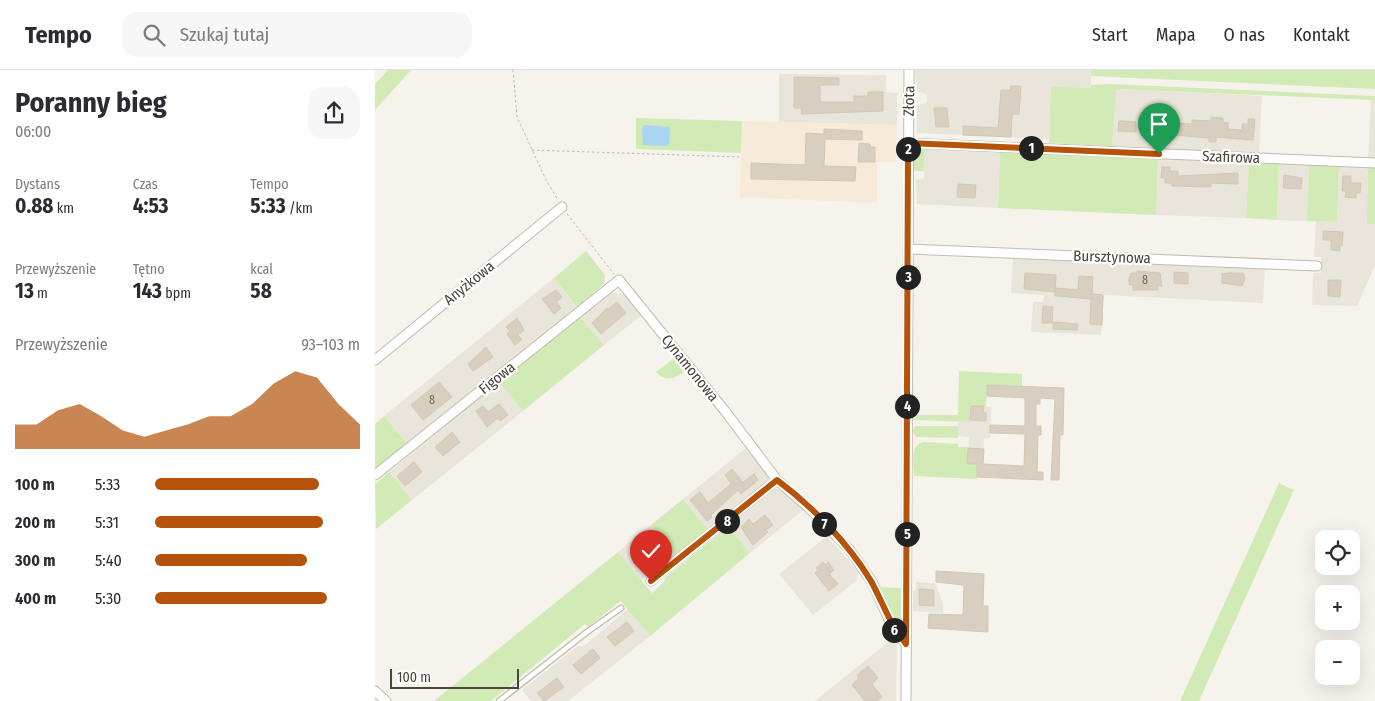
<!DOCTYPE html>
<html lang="pl">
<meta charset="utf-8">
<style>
body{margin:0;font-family:"Fira Sans Condensed",sans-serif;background:#f7f7f7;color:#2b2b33;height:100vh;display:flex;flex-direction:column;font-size:19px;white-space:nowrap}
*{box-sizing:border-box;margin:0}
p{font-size:16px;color:#7c7c81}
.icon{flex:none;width:28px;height:28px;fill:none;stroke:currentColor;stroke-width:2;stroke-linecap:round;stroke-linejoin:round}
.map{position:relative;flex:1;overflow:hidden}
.side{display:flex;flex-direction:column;background:#fff;width:375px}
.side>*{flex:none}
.tools{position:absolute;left:940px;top:460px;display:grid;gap:10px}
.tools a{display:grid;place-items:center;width:45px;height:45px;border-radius:10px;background:#fff;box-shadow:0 5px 20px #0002;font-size:25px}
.scale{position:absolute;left:15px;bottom:12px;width:129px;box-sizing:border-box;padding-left:5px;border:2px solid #4b4439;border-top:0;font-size:14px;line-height:18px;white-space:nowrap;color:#4b4439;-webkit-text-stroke:4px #fff;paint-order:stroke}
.pin{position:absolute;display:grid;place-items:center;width:42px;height:42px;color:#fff;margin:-51px -21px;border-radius:50% 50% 50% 0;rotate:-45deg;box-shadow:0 0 5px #0007}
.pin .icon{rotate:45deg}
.km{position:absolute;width:25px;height:25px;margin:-12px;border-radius:50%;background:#222;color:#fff;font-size:14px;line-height:25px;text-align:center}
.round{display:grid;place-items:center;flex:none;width:52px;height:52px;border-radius:15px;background:#f7f7f7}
.summary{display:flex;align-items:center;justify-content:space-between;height:85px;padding:0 15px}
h1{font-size:28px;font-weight:700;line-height:38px}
.metrics{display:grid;grid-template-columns:repeat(3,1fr);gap:8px;height:85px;padding:5px 15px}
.metrics div{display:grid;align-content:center}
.metrics b{font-size:21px;font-weight:700}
.metrics small{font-size:14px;font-weight:400}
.metrics p{font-size:14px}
.chart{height:140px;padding:10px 15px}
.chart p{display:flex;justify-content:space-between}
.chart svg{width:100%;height:90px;margin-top:5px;fill:#b45309;opacity:.7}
ul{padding:0 15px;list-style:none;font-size:16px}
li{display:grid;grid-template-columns:80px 60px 1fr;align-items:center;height:38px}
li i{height:12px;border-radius:6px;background:#b45309}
header{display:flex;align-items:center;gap:30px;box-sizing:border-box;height:70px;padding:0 25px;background:#fff;border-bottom:1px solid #e1e1e2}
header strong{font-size:24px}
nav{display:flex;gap:28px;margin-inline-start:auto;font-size:18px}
.search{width:350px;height:45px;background:#f7f7f7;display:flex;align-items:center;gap:12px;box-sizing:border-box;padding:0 18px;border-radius:15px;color:#7c7c81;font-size:19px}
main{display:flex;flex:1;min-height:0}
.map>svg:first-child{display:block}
.residential{fill:#eae5da}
.commercial{fill:#f7ead8}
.green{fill:#d2eab5}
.water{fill:#a9d4f2}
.building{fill:#d8cfc1;stroke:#d3c7b4}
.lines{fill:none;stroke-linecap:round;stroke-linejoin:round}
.lane-casing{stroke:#c2bbae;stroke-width:7}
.street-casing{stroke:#c2bbae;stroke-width:11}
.path{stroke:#c4b79f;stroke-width:1;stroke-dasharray:2.5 2.5;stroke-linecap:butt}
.lane{stroke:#fff;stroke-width:4.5}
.street{stroke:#fff;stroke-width:9}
.route-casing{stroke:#fff;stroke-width:10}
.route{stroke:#b45309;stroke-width:6}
.labels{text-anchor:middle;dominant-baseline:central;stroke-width:4.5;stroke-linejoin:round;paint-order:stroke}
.number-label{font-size:12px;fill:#6e675b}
.street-label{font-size:15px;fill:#4b4439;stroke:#fff}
</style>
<header>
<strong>Tempo</strong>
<div class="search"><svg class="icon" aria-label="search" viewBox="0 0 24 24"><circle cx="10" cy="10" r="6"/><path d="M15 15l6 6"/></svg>Szukaj tutaj</div>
<nav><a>Start</a><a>Mapa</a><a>O nas</a><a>Kontakt</a></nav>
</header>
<main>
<section class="side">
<div class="summary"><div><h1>Poranny bieg</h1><p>06:00</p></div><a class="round"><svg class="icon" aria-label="share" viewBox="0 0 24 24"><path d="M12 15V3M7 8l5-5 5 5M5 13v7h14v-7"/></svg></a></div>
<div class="metrics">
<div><p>Dystans</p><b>0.88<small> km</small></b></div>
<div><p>Czas</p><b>4:53</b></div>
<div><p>Tempo</p><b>5:33<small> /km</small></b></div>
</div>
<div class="metrics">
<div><p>Przewyższenie</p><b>13<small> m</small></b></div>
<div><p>Tętno</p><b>143<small> bpm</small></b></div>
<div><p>kcal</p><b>58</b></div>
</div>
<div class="chart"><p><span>Przewyższenie</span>93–103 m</p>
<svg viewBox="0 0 160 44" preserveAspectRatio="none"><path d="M0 44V32L10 32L20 25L30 22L40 28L50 35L60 38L70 35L80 32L90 28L100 28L110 22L120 12L130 6L140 9L150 22L160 32V44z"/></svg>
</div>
<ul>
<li><b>100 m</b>5:33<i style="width:80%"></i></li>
<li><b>200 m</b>5:31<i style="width:82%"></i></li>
<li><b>300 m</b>5:40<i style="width:74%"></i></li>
<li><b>400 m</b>5:30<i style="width:84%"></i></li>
</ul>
</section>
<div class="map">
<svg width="1000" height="631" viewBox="0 0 1000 631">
<rect width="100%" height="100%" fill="#f6f3ec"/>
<path class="residential" d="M540,0H716V18L676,45L674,69L542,63V35L552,33V25L542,21Z
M404,4L511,5V22L522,23V55L404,52Z
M740,19L887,26L884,83L737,76Z
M996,30H1000V88H993Z
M550,79L625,82L623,138L542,134L541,110L549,108Z
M783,89L874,93L871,148L781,145Z
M904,94L934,95L932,151L902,150Z
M964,97L993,98L992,154H1000V195L982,236L937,235L938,203H946V187H939L941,151L962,152Z
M638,188L890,198L888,233L729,225L726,265L656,262L658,232H668L669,225L636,223Z
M179,208L202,237L32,374L9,346Z
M236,223L250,224L267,245L229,275L205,247Z
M124,312L148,341L37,430L14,402Z
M596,336L616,337L615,368H609L608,394H592L594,367L583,366V352H595Z
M371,378L394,403L393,412L333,460L308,429Z
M400,419L408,420L428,440L375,483L353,457Z
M276,455L301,487L284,500H279L266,510L243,482Z
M452,466L483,502L481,511L438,545L404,504Z
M541,512L560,513L568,533V543L538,541V521L541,519Z
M253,539L275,566L193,631H156L147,620L203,576H209Z
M518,568L522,575L521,631H440Z"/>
<path class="commercial" d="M367,51L522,55L521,92H502V133L365,127Z"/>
<path class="green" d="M13,0H36L0,40V14Z
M716,0H1000V19L716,6Z
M735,14L1000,26V30L741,19L737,76L674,73L676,17L716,18V15Z
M261,48L367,51L366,83L261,79Z
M545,77H550L549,101H538L537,84Z
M625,82L783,89L781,145L623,138Z
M874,93L904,94L902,150L871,148Z
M934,95L964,97L962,152L932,151Z
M993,98H1000V154H992Z
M211,181L230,205L229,214L202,237L179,208Z
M205,247L229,275L148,341L124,312Z
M302,286L313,299C302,307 292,314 281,302Z
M584,301L647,304V316L612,315L611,337L596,336L595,352L537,350V345H583Z
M9,346L32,374L0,400V354Z
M541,356H583V368L541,367L537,360Z
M548,372L583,374V377H593L592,394H602V409L539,406C539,394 534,376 548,372Z
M14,402L37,430L1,459L0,414Z
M904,413L919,420L824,631H805Z
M308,429L333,460L301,487L276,455Z
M353,457L375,483L275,566L246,531L213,557L210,554L116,631H59L243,482L277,523L289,512L290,508Z
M501,517L528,518L527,560H524Z"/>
<path class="water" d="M269,55L295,57L294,74L291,76L268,75L267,58Z"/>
<path class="building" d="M419,7L464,8V15H445V32H479V26H493V22H508V41L426,44L427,38H419Z
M636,16H646L644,44H637L636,67L588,65V56L623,58L626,20H635Z
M559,38H572L574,57H561Z
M836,47L848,48V52L853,53V59L867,60V54H873V49H880L878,70L841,67V72H834V68L775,63V51L817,54V50L836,51Z
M744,51L761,52V62L743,61Z
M449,59L487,61V70L450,69L449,96L481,97L480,111L376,109V93L430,95L431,63L449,64Z
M484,73L495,74V77H500V92H483Z
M787,97H795V101H803V106L863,103V114L836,113V117L797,116V113H790V108H786Z
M909,105L927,108L926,119L908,118Z
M968,106H976V113H986L985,123H981V128L970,127L971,121H967Z
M583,114L601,115L600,128L582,127Z
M948,161L968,162L967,176H965V181L956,180V170H948Z
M762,201L785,203L787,216H783V220H758V215H754V208L756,203H762Z
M799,202L813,203V214L799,213Z
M650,203L681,205L680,222L649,219Z
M855,203H868L870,209L867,216L847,213V204Z
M704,206L718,207L717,224L728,225L727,255L715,254L716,229L680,226V218L703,220Z
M953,210H966L965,227L953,226Z
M181,220L187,227L181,232L186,238L179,244L167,229Z
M242,232L251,243L226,264L217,253L232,238L233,239Z
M668,236L678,237L677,253H667Z
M142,248L149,260L143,265L147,269L140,275L132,264L135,261L131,257Z
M678,252L703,254L702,260L678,259Z
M111,277L118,287L98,301L93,294Z
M64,312L77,327L48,350L36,335Z
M612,315L689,318L688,365H685L684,410H676L680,329L665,328V334H661V356H666V365H663L662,402H668V410L602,407V394H592L593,378L609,379L608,394L649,396L650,364L615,363V355L650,356V328L612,326Z
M124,334L133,345L125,351L123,348L112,357L101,341L108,336L113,342Z
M596,336H609L608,342L611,343V351L595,350Z
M77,362L85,372L68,386L60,377Z
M39,392L47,402L30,416L22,406Z
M357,399L368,412L379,404L383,410L366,424L363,420L336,445L337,447L332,451L315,430L325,422L333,433L356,414L350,405Z
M390,445L398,455L391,460L393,462L378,475L366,457L374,449L378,454Z
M277,465L292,483L286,488L283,485L270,496L263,486L273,477L270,473Z
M448,492L450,495L453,492L459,500L454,504L463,514L454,521L440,503L443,500L441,498Z
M561,501L609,504L608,536H613V562L553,558L554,544L588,545L589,515L561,512Z
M544,519L559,520V536L544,535Z
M252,552L259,561L240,576L232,567Z
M218,579L225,588L206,604L198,595Z
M493,596L503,608L497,614L507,627L502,631H490L477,615L484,608L482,605Z
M182,608L189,617L169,631L162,623Z"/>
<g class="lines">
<g class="lane-casing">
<path id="lane" d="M124,631L212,562L246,538"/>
</g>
<g class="street-casing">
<path id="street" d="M533,73L1000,93
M533,179L942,196
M0,290L187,137
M0,405L244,210L350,341L402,410L433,437L474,479L497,512L518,558L531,574
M276,511L402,410
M0,621L11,631
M531,631L534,0"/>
</g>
<path class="path" d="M138,0L142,47L171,110L183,130
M157,80L366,87
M192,144L239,204"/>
<use href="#lane" class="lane"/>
<use href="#street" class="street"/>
</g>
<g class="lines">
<g class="route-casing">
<path id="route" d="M276,511L402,410C438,437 473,473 496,511C508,533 515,555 531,574L533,73L784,84"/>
</g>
<use href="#route" class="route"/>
</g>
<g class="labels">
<g class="number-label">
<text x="770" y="210">8</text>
<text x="57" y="330">8</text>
</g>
<g class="street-label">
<text transform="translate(534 31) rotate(-89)">Złota</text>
<text transform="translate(856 87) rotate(2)">Szafirowa</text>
<text transform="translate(737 187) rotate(2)">Bursztynowa</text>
<text transform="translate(94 213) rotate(-39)">Anyżkowa</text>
<text transform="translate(315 298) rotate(51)">Cynamonowa</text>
<text transform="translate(122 308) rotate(-39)">Figowa</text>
</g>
</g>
</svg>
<div class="tools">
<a><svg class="icon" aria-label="locate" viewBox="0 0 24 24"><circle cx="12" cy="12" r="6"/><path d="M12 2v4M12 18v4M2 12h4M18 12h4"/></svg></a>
<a>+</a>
<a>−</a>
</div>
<div class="scale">100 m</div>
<div class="pin" style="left:784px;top:84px;background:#1e9e55"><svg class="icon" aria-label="arrive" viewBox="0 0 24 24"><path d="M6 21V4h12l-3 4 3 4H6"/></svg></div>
<div class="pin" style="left:276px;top:511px;background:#d93025"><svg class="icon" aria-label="check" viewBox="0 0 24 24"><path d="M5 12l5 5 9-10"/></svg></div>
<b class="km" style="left:656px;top:78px">1</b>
<b class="km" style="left:533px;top:79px">2</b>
<b class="km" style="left:533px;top:207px">3</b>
<b class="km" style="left:532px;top:336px">4</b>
<b class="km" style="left:532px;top:464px">5</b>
<b class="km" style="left:519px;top:560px">6</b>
<b class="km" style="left:449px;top:454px">7</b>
<b class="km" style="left:352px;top:451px">8</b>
</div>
</main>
